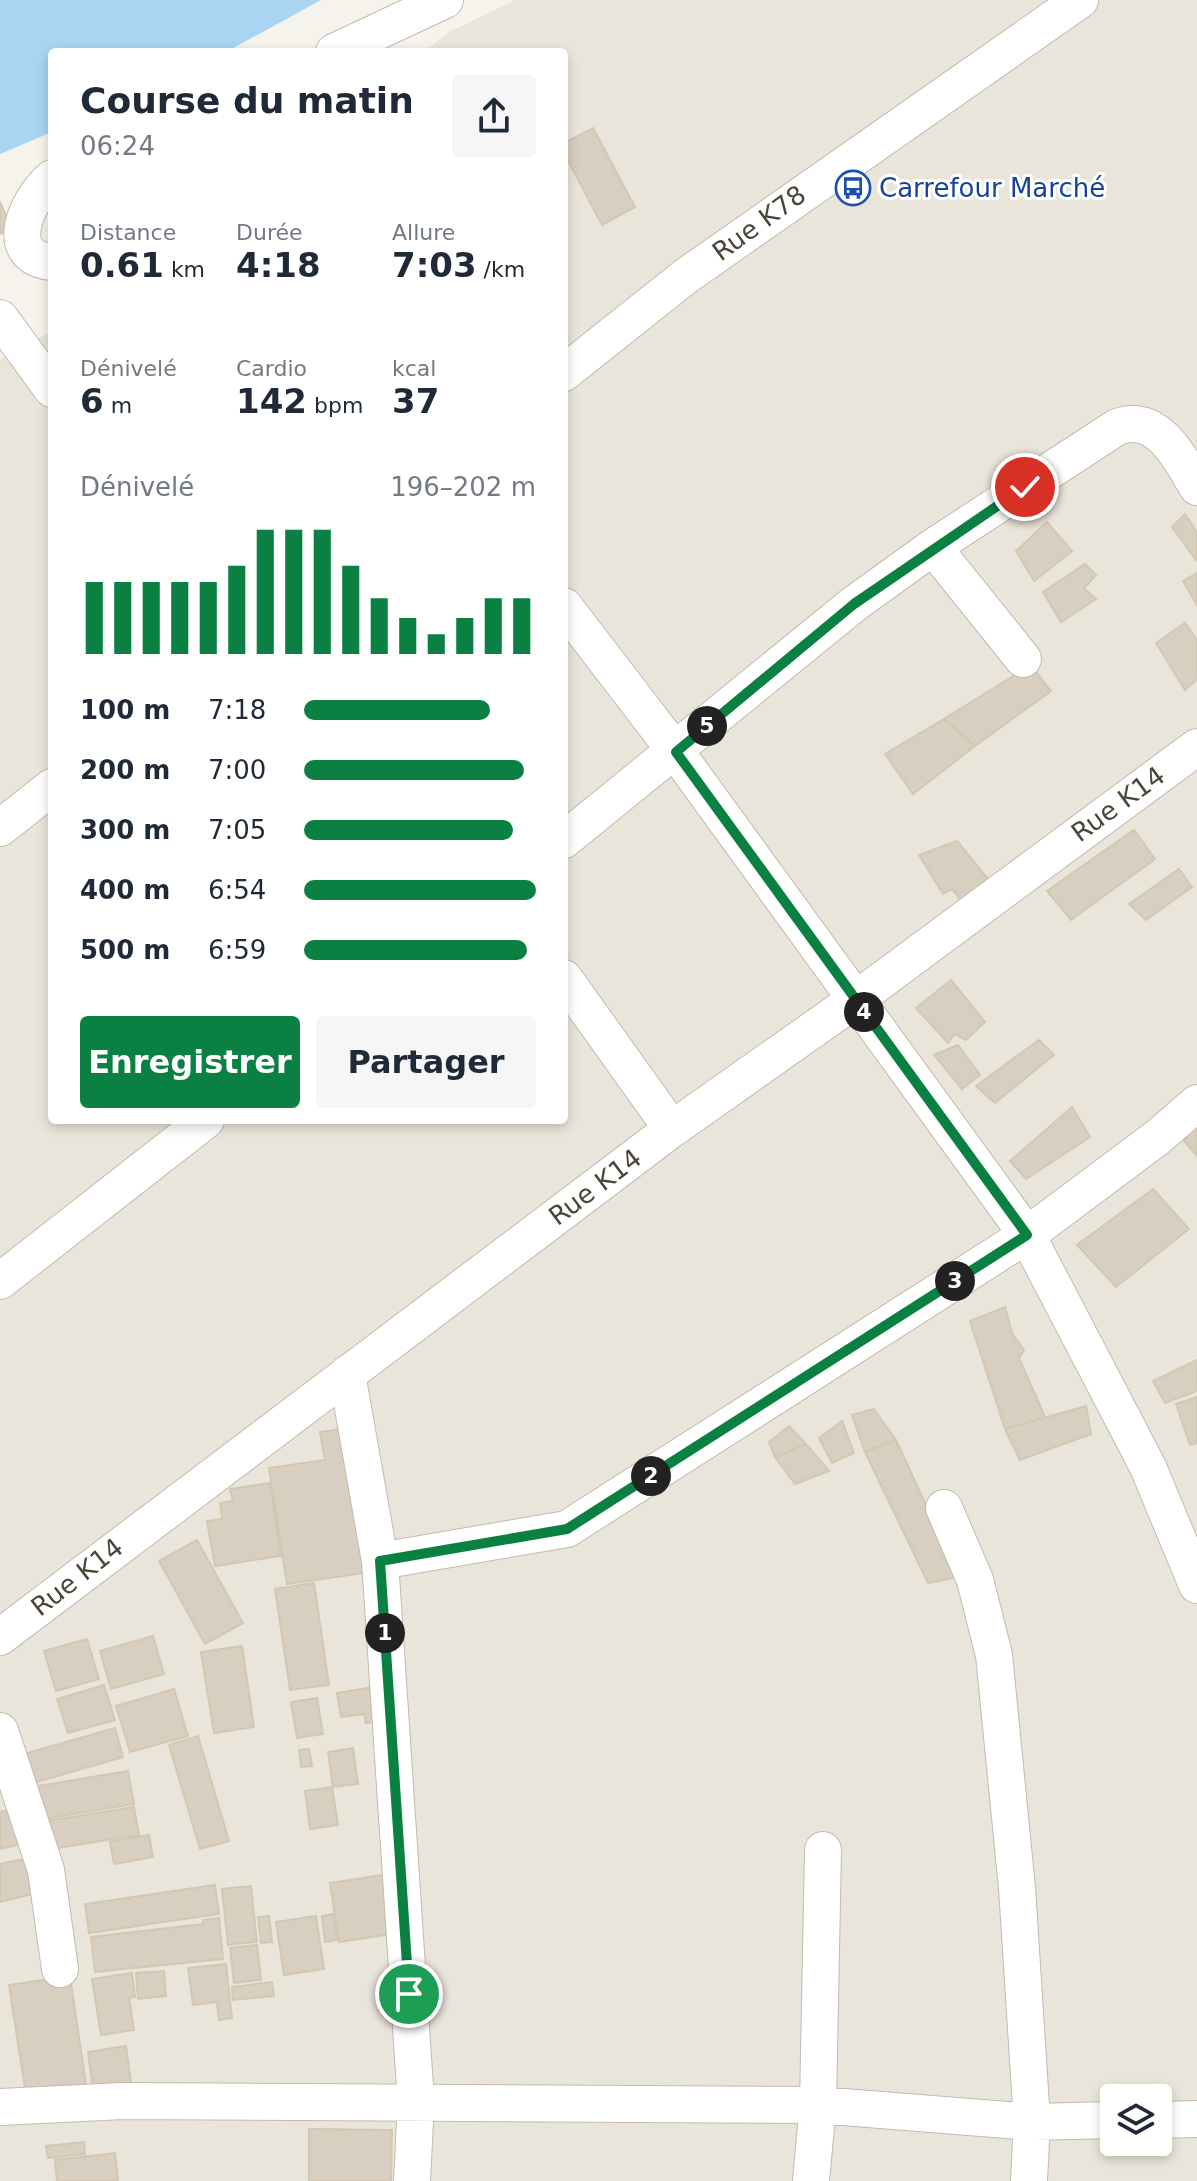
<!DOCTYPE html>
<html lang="fr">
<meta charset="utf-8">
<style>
body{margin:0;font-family:"DejaVu Sans",sans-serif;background:#f6f6f7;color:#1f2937;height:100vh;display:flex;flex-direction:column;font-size:30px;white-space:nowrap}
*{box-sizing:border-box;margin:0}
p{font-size:26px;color:#747a83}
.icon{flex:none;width:44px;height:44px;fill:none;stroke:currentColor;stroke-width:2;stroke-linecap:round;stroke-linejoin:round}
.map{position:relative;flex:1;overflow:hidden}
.sheet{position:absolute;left:48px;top:48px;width:520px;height:1076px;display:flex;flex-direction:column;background:#fff;border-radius:8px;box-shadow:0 4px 12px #0003}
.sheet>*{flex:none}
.buttons{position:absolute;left:1100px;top:2084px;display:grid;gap:16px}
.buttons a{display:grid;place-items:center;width:72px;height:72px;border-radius:8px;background:#fff;box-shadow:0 4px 12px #0003;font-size:40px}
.pin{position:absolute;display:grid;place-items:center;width:68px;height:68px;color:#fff;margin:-34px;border:4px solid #fff;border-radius:50%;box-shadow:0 2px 8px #0007}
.km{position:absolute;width:40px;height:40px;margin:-20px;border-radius:50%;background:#222;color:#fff;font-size:22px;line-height:40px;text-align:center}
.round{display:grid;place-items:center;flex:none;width:84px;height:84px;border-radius:8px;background:#f6f6f7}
.summary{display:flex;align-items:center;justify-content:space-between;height:136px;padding:0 32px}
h1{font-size:36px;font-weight:700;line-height:60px}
.metrics{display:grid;grid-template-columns:repeat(3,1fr);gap:12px;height:136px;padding:8px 32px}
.metrics div{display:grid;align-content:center}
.metrics b{font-size:34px;font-weight:700}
.metrics small{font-size:22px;font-weight:400}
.metrics p{font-size:22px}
.chart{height:224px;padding:16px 32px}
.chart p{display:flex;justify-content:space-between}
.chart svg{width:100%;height:144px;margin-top:8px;stroke:#0b8043;stroke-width:6}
.button{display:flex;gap:16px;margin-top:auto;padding:16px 32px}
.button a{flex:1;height:92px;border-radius:8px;background:#0b8043;color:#fff;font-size:32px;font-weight:700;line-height:92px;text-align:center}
.button a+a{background:#f6f6f7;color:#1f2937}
ul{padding:0 32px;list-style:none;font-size:26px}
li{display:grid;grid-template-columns:128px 96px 1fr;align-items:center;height:60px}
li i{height:20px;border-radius:10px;background:#0b8043}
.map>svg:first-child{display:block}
.residential{fill:#eae5da;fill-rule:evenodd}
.water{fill:#a9d4f2}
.building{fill:#d8cfc1;stroke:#d3c7b4;stroke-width:2}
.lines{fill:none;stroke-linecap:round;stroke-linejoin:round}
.minor-casing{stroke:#c2bbae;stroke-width:38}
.minor{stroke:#fff;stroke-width:36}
.route-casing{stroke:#fff;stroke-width:16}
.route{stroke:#0b8043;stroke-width:10}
.labels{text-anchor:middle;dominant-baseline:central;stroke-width:6;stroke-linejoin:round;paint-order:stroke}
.transit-label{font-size:26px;fill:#164399;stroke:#fff;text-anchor:start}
.street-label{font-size:26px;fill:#4b4439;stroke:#fff}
</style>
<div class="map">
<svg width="1197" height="2181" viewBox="0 0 1197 2181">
<rect width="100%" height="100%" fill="#f6f3ec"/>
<path class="residential" d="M515,0H1197V2181H0V359L52,331V1120H564V52H424L449,32ZM1114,2098H1158V2142H1114Z"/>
<path class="water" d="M0,0H321L226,52H52V132L0,154Z"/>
<path class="building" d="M593,128L635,207L602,225L564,153V143Z
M0,202L12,229L0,234Z
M1185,514L1197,532V561L1172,527Z
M1047,522L1072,551L1034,581L1016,551Z
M1085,564L1096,575L1084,588L1096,599L1061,622L1043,592Z
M1197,573V605L1183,581Z
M1185,623L1197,640V679L1185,690L1156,643Z
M1031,665L1051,691L975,746L944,719Z
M944,719L975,746L913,794L885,754Z
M1134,830L1155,859L1071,920L1047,891Z
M957,841L992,884L963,903L952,889L943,894L919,855Z
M1179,869L1192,887L1146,920L1129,904Z
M951,980L985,1022L966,1040L955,1034L948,1043L916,1008Z
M1039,1040L1054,1055L995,1103L976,1086Z
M958,1045L980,1075L962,1089L934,1055Z
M1072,1107L1090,1137L1026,1179L1010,1161Z
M1195,1125L1197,1126L1196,1155L1184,1141Z
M1153,1189L1189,1229L1116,1287L1077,1245Z
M1005,1307L1012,1333L1024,1350L1019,1358L1045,1417L1005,1429L970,1321Z
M1197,1360V1391L1165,1403L1153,1381Z
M1197,1397V1443L1190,1445L1176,1404Z
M1086,1406L1091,1434L1020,1460L1005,1429Z
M874,1409L896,1440L865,1452L852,1415Z
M842,1421L854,1453L832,1463L819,1438Z
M789,1426L806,1444L775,1457L769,1442Z
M349,1428L371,1572L287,1584L269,1468L325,1460L320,1432Z
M896,1440L959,1577L928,1583L865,1452Z
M806,1444L829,1471L795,1484L775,1457Z
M270,1483L281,1556L215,1566L207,1521L222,1519L220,1503L233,1501L230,1489Z
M197,1540L243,1623L205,1644L159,1561Z
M314,1583L329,1685L290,1690L275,1589Z
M153,1636L164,1674L111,1689L100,1651Z
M87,1639L99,1679L56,1691L44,1651Z
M242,1646L254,1727L214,1733L201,1652Z
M104,1685L115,1720L68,1733L57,1699Z
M374,1687L379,1721L366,1723L364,1714L341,1717L337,1693Z
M174,1689L188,1736L130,1752L116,1706Z
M317,1698L323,1734L297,1738L291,1702Z
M115,1728L123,1757L33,1783L24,1754Z
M198,1736L229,1841L200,1849L169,1745Z
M353,1748L358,1784L333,1787L328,1752Z
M309,1749L312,1766L301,1767L299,1750Z
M128,1771L134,1804L43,1819L38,1786Z
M332,1787L338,1825L310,1829L305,1791Z
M22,1807L30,1842L0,1849V1812Z
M134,1807L139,1835L51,1849L46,1821Z
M149,1835L153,1857L114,1864L110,1842Z
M29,1858L37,1893L0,1902V1864Z
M383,1875L392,1934L339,1942L330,1883Z
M215,1885L219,1914L89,1933L85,1904Z
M251,1886L257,1942L228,1945L222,1889Z
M333,1914L337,1940L325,1942L322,1916Z
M269,1916L272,1942L261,1943L258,1917Z
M316,1916L324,1969L284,1975L276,1922Z
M219,1918L223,1959L95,1972L91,1937L203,1924V1920Z
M257,1945L261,1980L234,1983L230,1948Z
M226,1964L232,2018L219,2020L217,2002L193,2005L188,1968Z
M164,1971L166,1996L138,1999L136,1973Z
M132,1973L135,1997L129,1998L134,2030L101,2035L92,1979Z
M70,1976L86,2085L26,2095L9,1985Z
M272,1982L274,1996L233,2000L232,1987Z
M126,2046L131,2083L93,2089L88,2052Z
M309,2129L392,2130L391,2181H309Z
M84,2142L85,2154L48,2158L46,2146Z
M115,2153L118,2181H57L55,2160Z"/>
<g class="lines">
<g class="minor-casing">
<path id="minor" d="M334,52L445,0
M52,178C27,199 0,257 52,262
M0,318L52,389
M564,373L686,276L1080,0
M933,547L1023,659
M564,606L676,752L1027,1235L1148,1467L1197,1585
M0,828L52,787
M564,840L854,604L933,547L1117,427C1158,412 1180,458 1197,487
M564,978L672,1129
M0,1281L206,1120
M347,1374L380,1561L416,2102L412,2181
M944,1508L975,1580L994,1655L1017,1888L1032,2122L1029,2181
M380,1561L567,1529L1027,1235L1158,1137L1197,1103
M0,1637L672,1129L855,1000L1197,747
M0,1731L46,1870L60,1969
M0,2107L123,2101L818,2105L1032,2122L1114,2120
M1158,2120L1197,2119
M811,2181L818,2105L823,1850"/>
</g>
<use href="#minor" class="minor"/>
</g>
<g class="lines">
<g class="route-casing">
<path id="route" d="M409,1994L380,1561L567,1529L1027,1235L676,752L854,604L1025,487"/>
</g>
<use href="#route" class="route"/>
</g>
<defs>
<g id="bus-ring" transform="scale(1.8)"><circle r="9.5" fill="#fff" stroke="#1a4fb4" stroke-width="1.5"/><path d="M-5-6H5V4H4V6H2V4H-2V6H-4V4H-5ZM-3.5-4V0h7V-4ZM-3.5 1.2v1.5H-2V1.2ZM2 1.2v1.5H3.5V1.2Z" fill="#1a4fb4"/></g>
</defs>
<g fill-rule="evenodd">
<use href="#bus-ring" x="853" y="188"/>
</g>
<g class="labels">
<g class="transit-label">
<text x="879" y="188">Carrefour Marché</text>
</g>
<g class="street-label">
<text transform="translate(759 223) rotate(-36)">Rue K78</text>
<text transform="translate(1118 804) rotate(-36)">Rue K14</text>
<text transform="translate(595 1187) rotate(-37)">Rue K14</text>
<text transform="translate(77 1577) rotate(-38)">Rue K14</text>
</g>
</g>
</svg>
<div class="buttons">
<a><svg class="icon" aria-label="layers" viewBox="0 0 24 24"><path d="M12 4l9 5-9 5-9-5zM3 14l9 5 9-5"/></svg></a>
</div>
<div class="pin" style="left:409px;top:1994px;background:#1e9e55"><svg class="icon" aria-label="arrive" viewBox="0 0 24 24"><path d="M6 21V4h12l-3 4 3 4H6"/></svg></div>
<div class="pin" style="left:1025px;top:487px;background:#d93025"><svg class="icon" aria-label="check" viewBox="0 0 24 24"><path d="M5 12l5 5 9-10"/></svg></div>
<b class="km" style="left:385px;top:1633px">1</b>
<b class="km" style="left:651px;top:1476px">2</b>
<b class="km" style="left:955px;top:1281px">3</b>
<b class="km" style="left:864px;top:1012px">4</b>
<b class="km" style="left:707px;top:726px">5</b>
<section class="sheet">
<div class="summary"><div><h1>Course du matin</h1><p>06:24</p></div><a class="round"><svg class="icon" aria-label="share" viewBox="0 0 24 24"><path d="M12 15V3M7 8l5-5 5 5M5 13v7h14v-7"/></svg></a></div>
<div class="metrics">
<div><p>Distance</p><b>0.61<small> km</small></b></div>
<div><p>Durée</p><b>4:18</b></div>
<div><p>Allure</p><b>7:03<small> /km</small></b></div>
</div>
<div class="metrics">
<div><p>Dénivelé</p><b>6<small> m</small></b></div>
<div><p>Cardio</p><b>142<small> bpm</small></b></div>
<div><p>kcal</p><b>37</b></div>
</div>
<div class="chart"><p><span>Dénivelé</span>196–202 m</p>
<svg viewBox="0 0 160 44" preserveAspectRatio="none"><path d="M5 44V22M15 44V22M25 44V22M35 44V22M45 44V22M55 44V17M65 44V6M75 44V6M85 44V6M95 44V17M105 44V27M115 44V33M125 44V38M135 44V33M145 44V27M155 44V27"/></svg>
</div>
<ul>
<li><b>100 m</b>7:18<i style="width:80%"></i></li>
<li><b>200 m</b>7:00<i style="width:95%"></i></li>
<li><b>300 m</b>7:05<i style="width:90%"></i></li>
<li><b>400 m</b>6:54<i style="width:100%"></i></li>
<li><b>500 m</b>6:59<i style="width:96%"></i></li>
</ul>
<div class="button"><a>Enregistrer</a><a>Partager</a></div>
</section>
</div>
